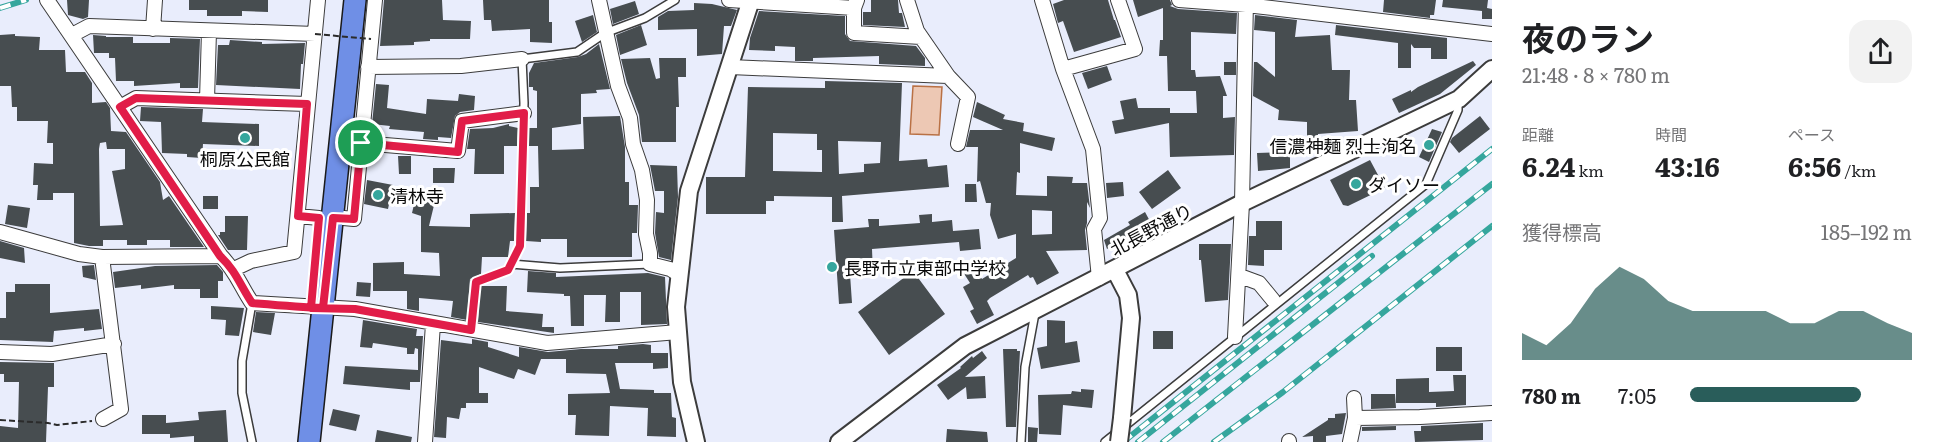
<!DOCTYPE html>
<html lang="ja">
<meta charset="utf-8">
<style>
body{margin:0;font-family:Literata,"Noto Sans JP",serif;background:#f2f2f2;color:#202124;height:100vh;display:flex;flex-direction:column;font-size:22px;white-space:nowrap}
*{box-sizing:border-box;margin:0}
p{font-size:20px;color:#757577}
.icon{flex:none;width:33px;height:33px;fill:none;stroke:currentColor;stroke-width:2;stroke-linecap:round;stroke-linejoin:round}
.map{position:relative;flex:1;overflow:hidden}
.side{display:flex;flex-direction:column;background:#fff;width:450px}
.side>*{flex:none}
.pin{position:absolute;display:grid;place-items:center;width:51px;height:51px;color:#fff;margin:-26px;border:3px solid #fff;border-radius:50%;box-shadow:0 2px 6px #0007}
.round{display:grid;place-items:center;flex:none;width:63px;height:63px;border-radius:18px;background:#f2f2f2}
.head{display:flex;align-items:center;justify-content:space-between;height:102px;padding:0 30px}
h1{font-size:33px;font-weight:700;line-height:45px}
.figures{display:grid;grid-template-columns:repeat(3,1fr);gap:9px;height:102px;padding:6px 30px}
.figures div{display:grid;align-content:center}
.figures b{font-size:26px;font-weight:700}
.figures small{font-size:16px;font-weight:400}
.figures p{font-size:16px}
.chart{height:168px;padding:12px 30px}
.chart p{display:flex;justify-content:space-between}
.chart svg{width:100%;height:108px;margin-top:6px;fill:#295d5a;opacity:.7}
ul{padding:0 30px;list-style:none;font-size:20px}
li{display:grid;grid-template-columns:96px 72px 1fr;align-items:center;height:45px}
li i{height:15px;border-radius:8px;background:#295d5a}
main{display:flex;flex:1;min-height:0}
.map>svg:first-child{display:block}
.water{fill:#edc8b4;stroke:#b97145;stroke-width:1.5}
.building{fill:#474d50;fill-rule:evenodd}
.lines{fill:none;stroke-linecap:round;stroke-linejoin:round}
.service-casing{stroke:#3c3c3c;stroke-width:10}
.minor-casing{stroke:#3c3c3c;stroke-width:16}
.tertiary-casing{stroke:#3c3c3c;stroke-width:20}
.primary-casing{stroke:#1a1a1a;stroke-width:24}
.path{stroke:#2b2b2b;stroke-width:2;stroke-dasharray:6 3;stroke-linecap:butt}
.service{stroke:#fff;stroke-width:7}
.minor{stroke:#fff;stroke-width:14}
.tertiary{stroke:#fff;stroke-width:16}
.primary{stroke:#6f8fe6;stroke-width:21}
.rail-casing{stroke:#35a69d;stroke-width:6}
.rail{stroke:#fff;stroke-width:4;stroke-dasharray:11;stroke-linecap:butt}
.tertiary-bridge-casing{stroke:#3c3c3c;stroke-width:20;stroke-linecap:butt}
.path-bridge{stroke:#2b2b2b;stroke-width:2;stroke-dasharray:6 3;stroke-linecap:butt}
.tertiary-bridge{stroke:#fff;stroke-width:16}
.route-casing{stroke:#fff;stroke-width:12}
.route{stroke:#e11d48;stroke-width:8}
.poi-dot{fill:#35a69d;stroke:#fff;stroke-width:2}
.labels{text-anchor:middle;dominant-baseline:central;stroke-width:6;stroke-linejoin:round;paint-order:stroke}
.poi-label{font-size:18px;fill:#090909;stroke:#fff;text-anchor:start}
.street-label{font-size:18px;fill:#090909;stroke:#fff}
</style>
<main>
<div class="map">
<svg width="1492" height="442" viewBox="0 0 1492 442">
<rect width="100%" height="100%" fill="#e9edfc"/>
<path class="water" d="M913,86L942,87L939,135L910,134Z"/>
<path class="building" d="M67,0H89L88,17L83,19L68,15Z
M189,0H268V12L242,11V16H207V10H189Z
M384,0H442L443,20L471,21L470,39H430V41L414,42V45L380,46Z
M483,0H549V22H552V43L530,42V29L492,31L491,20H484Z
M871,0H898L899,13H902L905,27L863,25V12H871Z
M1064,0H1108L1114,20H1115L1121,37L1074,52L1063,21L1058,23L1053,4Z
M1133,0H1170L1172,5L1170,6L1178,9L1237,13L1236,34L1191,32V70H1195L1196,77L1220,76L1227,96H1223V118L1235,117L1234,155L1170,157L1169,123L1115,134L1112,121L1124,119L1120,101L1136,98L1138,108H1170V113H1197L1196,91H1168L1167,56H1159L1160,40H1163V8L1138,17Z
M1384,0H1436L1434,15H1430V18L1383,12Z
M1443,0H1488L1487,8L1492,9V19H1482V11L1442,7Z
M635,1L639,14L613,24L610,9Z
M694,3L712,4L737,10L731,26H724L722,54L697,56V29L658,30V17L668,11L694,10Z
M759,11L845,16V34L850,41L916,46L925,58V66L879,64V56L813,58V61H795V47L775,46V51L749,50L750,38Z
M593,15L597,32L582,42L575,21Z
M1255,15L1297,20L1295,37L1330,35L1332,70H1350L1349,100H1356L1358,131L1318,134V144H1307V122L1278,120L1279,110L1253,96L1254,62H1257L1275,77V32L1254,30Z
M641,25L647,45L620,55L616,35Z
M1336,25L1447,38V59H1431V48H1414L1411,44V68H1398V43L1335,35Z
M15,34V36L40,37L39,50H65L66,72H85L92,83V103L106,102L110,108L111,131L126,132L160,182L163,200L169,196L204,247H170V240H147V245H127V240H103V246H89L74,243V193H53V200H37L38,185H33L34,163L53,164V143H47L48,121H17V107H12L11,86H0V35ZM106,142L107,149H125V169L112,171L123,225L100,226L99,149L100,143Z
M93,35L106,36V37H133V43H170V38L200,39L198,88H180V83L134,86V81H116L115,58H109V53H94Z
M230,40L262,42V44L305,43L303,64H301L300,89L216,85L218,45H229Z
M599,44L610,89L596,90L597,93L581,94V124L552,128V150L584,149L583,117L620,116L625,147V182H629V205H638L637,233H632V257H567V239H541V242L526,241L527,213H530V187H539L538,146H528L529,128H537V91L533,90V87H529V73L534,63L578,57L586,54Z
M650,58L656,79L660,78L659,58H686V77H678L679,107H676V142H642L639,115L627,83L621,59Z
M1473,61L1476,65L1440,94L1399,113L1392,99L1411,90V92L1418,87Z
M1224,62H1236V75H1224Z
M1107,66L1112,80L1088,89L1082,73Z
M825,81L902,83L899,161L927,159L928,167L947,165L949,187L842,196L843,222H832V197L774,196V201H766V214H706V177H745L748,87L825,88ZM773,133L817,134V150H822V172L773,171ZM838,141L881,142L880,163L864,164V172L839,174Z
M376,84L389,85L387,108L426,114L427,99L458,101L459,94L475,96L474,110L460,112L455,116L451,138L438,137V140L423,139L424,132L389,129L390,126L372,124Z
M977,102L1005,115L1003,119L1024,123L1023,131L1055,138L1052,151L1020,143V173L1017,172L1016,195L1047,196V176L1073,177L1072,183H1087L1090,208L1087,202V223L1085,230L1087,250L1046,251L1059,273L1037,285L1033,277L1030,278L1028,275L990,298L987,301L994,315L977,324L970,311L974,309L963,287L970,283L963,272L973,266L982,279L1016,258V234L998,239L990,215L991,203H986L980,181L977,182L978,147H966L970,130H1003L973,117ZM1032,210L1052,211V234L1032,235Z
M141,107L203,109L202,122L259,124V146L203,144L202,158L187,157V154L162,153L161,122L140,121Z
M1480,116L1490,129L1459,153L1450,142L1452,138Z
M509,124V126L518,128L517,146H504V174H474L475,149H467L470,129L493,128Z
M1432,129L1442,132L1429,162L1419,157Z
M1290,152V168L1258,171L1257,153Z
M398,156H411V174H399Z
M1370,160L1385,188L1348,206L1343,205L1330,180Z
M650,165L677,166L678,197L671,260L659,257L655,233L656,212L664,213V191H655Z
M433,168H455L454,183H433Z
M1168,170L1181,188L1152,209L1139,192Z
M367,180L393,185L388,209L364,204Z
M1123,182L1124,196L1107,198L1106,183Z
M965,184H976L977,202H965Z
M417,192L436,197L429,226L470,227V214L515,213L514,241H510L508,257H482L481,274L470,279L467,320L451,317L453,301L419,298V311L407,309V291H373V263L404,262V274L440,276L439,253L421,252V216L412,213Z
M203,196H218V209H203Z
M8,205L30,208L27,228L5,224Z
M1145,212L1152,225L1131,235L1133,238L1115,249L1113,245L1107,249L1104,240L1130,225L1128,222Z
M932,214V222L952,220L953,231L979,229L981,249L960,251L959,242L872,249L873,274H850L852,303L839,304L834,230L869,227L868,219H879V226L920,223L919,215Z
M225,216H248L247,250H228L218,235H220V232H225Z
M1256,221H1282V250H1264V266L1248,265L1249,236H1256Z
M0,241L24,248L25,263L0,258Z
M1199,244H1231L1228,300L1205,302L1201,260H1199Z
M94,265L96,280L83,277L82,266Z
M217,265L223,272V281H218V298H200V289H174V285L141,289V285L115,288L113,272L155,266Z
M528,271L556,273V277L648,273L665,277L667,324L641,325V292H620V322H605L606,295H584V326H571L570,296H564V294L527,292Z
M913,271L945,314L889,355L858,312Z
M357,282L371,283L370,297L356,296Z
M15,284H50V313L99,309L102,329L84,331V328L54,331L53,342L0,340V318H6V292H15Z
M480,286H507L506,311L543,314L542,327H554V333L478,322Z
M211,306L244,308L239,336L225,335L226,320L211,319Z
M256,312L275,313L271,335L253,332Z
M363,320L417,329L416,336H423L420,382H410V390L343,384L345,366L418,370V349L415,348L414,354H407V348L373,343L372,348L360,347Z
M1047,320L1065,321V343L1077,341L1080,362L1041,369L1037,348L1047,346Z
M1153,331H1173V349H1153Z
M472,339L488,342V347L519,357V347L548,352L581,349H618V346L643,344L651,345V353H668V368L653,369V363H615L620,389L654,390V393H671L672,417L676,418V437L647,436L648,408L610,406L609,436L575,435L576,415H568V394L610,393L606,374L566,373V359H541L535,375L518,369L514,379L479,367V393H488V403H466V408H461L459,419L447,417L446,438L434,437L441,340L472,344Z
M1436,347H1462V371H1436Z
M1003,349H1017V351H1020L1016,427H1006Z
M982,351L987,358L965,377L985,376L986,398L967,399L966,387L948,400L937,385L961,368L960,367L972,356L973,358Z
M0,362L54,363V387H48L46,442H0V426L18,428L19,382H4V374H0Z
M1453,375H1466V405L1436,407V403H1396V379L1429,378V392L1454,391Z
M1081,389L1094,390L1092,408L1063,405L1061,435L1039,434L1038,395L1071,394L1072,391L1081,392Z
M1371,394H1395L1396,408L1371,409Z
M333,409L360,415L356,431L329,425Z
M226,410L228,442H194V436L170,438V434H142V415H166V423L199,420L198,412Z
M1346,413L1342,434L1326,436V442H1313V436L1302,437L1328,420V418H1335V414Z
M1483,423V440L1415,442L1414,431H1421V426Z
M1396,426V430L1362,431V427Z
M1028,427L1038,428L1037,442H1028Z
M947,429L987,432L988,442H946Z
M377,430L412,437L411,442H375Z"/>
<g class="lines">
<g class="service-casing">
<path id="service" d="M511,264L560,268L650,264
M472,330L475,282L508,270L520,246L524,103L522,59L577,52L605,33L645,18L675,0
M252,442L242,393V361L252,303
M1021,442L1025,367L1035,313
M1105,442L1426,184L1458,110V101"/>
</g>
<g class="minor-casing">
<path id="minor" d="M47,0L221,256C236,271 240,285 252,303L355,309L547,343L678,332
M599,0L618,86L630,118L633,144L642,170L647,200L646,234L650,253V264L670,269L680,275
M729,0L854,8L857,0
M907,0L917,31L948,76L968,97L958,144
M1042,0L1063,69L1135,49L1118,0
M1179,0L1246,5L1492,34
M854,8V33L921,37
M153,29L155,0
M72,35L89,26L315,34
M368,67L461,66L522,59
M730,67L948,76
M1063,69L1093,149L1100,218L1094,229L1099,278
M207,100L209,31
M120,107L136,98L307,104
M361,143L458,151L462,121L524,113
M298,216L319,218
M333,217L354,219L375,0
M0,232L79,254L102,257L221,256
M102,257L121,409L103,419
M234,269L251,261L294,252L318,0
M1240,276L1259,283L1273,300
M1235,337L1242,203L1246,0
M0,352L52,354L114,344
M1355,418L1420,417L1492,413
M1289,441V442
M425,442L433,324
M1350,442L1355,418L1354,398"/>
</g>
<g class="tertiary-casing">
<path id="tertiary" d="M1115,270L1128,295L1131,318L1122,418
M696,442L682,382L676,307L689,191L751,0
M839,442L965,346L1242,203L1459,99L1492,69"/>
</g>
<g class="primary-casing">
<path id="primary" d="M309,442L355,0"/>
</g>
<path class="path" d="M0,420L48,423L57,425L92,421"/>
<use href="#service" class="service"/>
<use href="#minor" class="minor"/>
<use href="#tertiary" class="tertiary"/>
<use href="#primary" class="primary"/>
<g class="rail-casing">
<path id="rail" d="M0,8L26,0
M1123,442L1492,149
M1138,442L1372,256
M1163,442L1492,184
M1214,442L1283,392L1492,226"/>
</g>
<use href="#rail" class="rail"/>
<g class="tertiary-bridge-casing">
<path id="tertiary-bridge" d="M1119,442L1122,418"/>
</g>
<path class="path-bridge" d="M315,34L371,39"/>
<use href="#tertiary-bridge" class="tertiary-bridge"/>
</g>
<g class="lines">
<g class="route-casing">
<path id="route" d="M361,143L354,219L333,218L323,308C299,307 276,305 252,303C240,285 236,271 220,256L120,107L136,98L307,104L298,216L319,218L311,308L355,309L471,330L476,282L508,270L520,246L524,113L462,121L458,152L361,143"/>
</g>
<use href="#route" class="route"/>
</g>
<g class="poi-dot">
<circle cx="245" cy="138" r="6"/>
<circle cx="1429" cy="145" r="6"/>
<circle cx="1356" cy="184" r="6"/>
<circle cx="378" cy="195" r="6"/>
<circle cx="832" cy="267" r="6"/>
</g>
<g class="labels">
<g class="poi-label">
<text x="1417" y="145" text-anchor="end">信濃神麺 烈士洵名</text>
<text x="245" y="158" text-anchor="middle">桐原公民館</text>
<text x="1368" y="184">ダイソー</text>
<text x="390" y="195">清林寺</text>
<text x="844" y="267">長野市立東部中学校</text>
</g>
<g class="street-label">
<text transform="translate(1151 229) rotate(-28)">北長野通り</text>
</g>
</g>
</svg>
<div class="pin" style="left:361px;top:143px;background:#1e9e55"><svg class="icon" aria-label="arrive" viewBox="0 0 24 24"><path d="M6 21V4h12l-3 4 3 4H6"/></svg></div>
</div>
<section class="side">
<div class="head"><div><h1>夜のラン</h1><p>21:48 · 8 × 780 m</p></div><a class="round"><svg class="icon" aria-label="share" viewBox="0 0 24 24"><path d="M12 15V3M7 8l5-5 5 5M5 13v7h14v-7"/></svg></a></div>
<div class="figures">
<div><p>距離</p><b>6.24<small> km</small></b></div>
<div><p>時間</p><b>43:16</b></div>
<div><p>ペース</p><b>6:56<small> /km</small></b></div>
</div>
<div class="chart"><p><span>獲得標高</span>185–192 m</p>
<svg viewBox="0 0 160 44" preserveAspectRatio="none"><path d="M0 44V33L10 38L20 29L30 15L40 6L50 11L60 20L70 24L80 24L90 24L100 24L110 29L120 29L130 24L140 24L150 29L160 33V44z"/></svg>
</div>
<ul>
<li><b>780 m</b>7:05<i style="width:77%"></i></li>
</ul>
</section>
</main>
